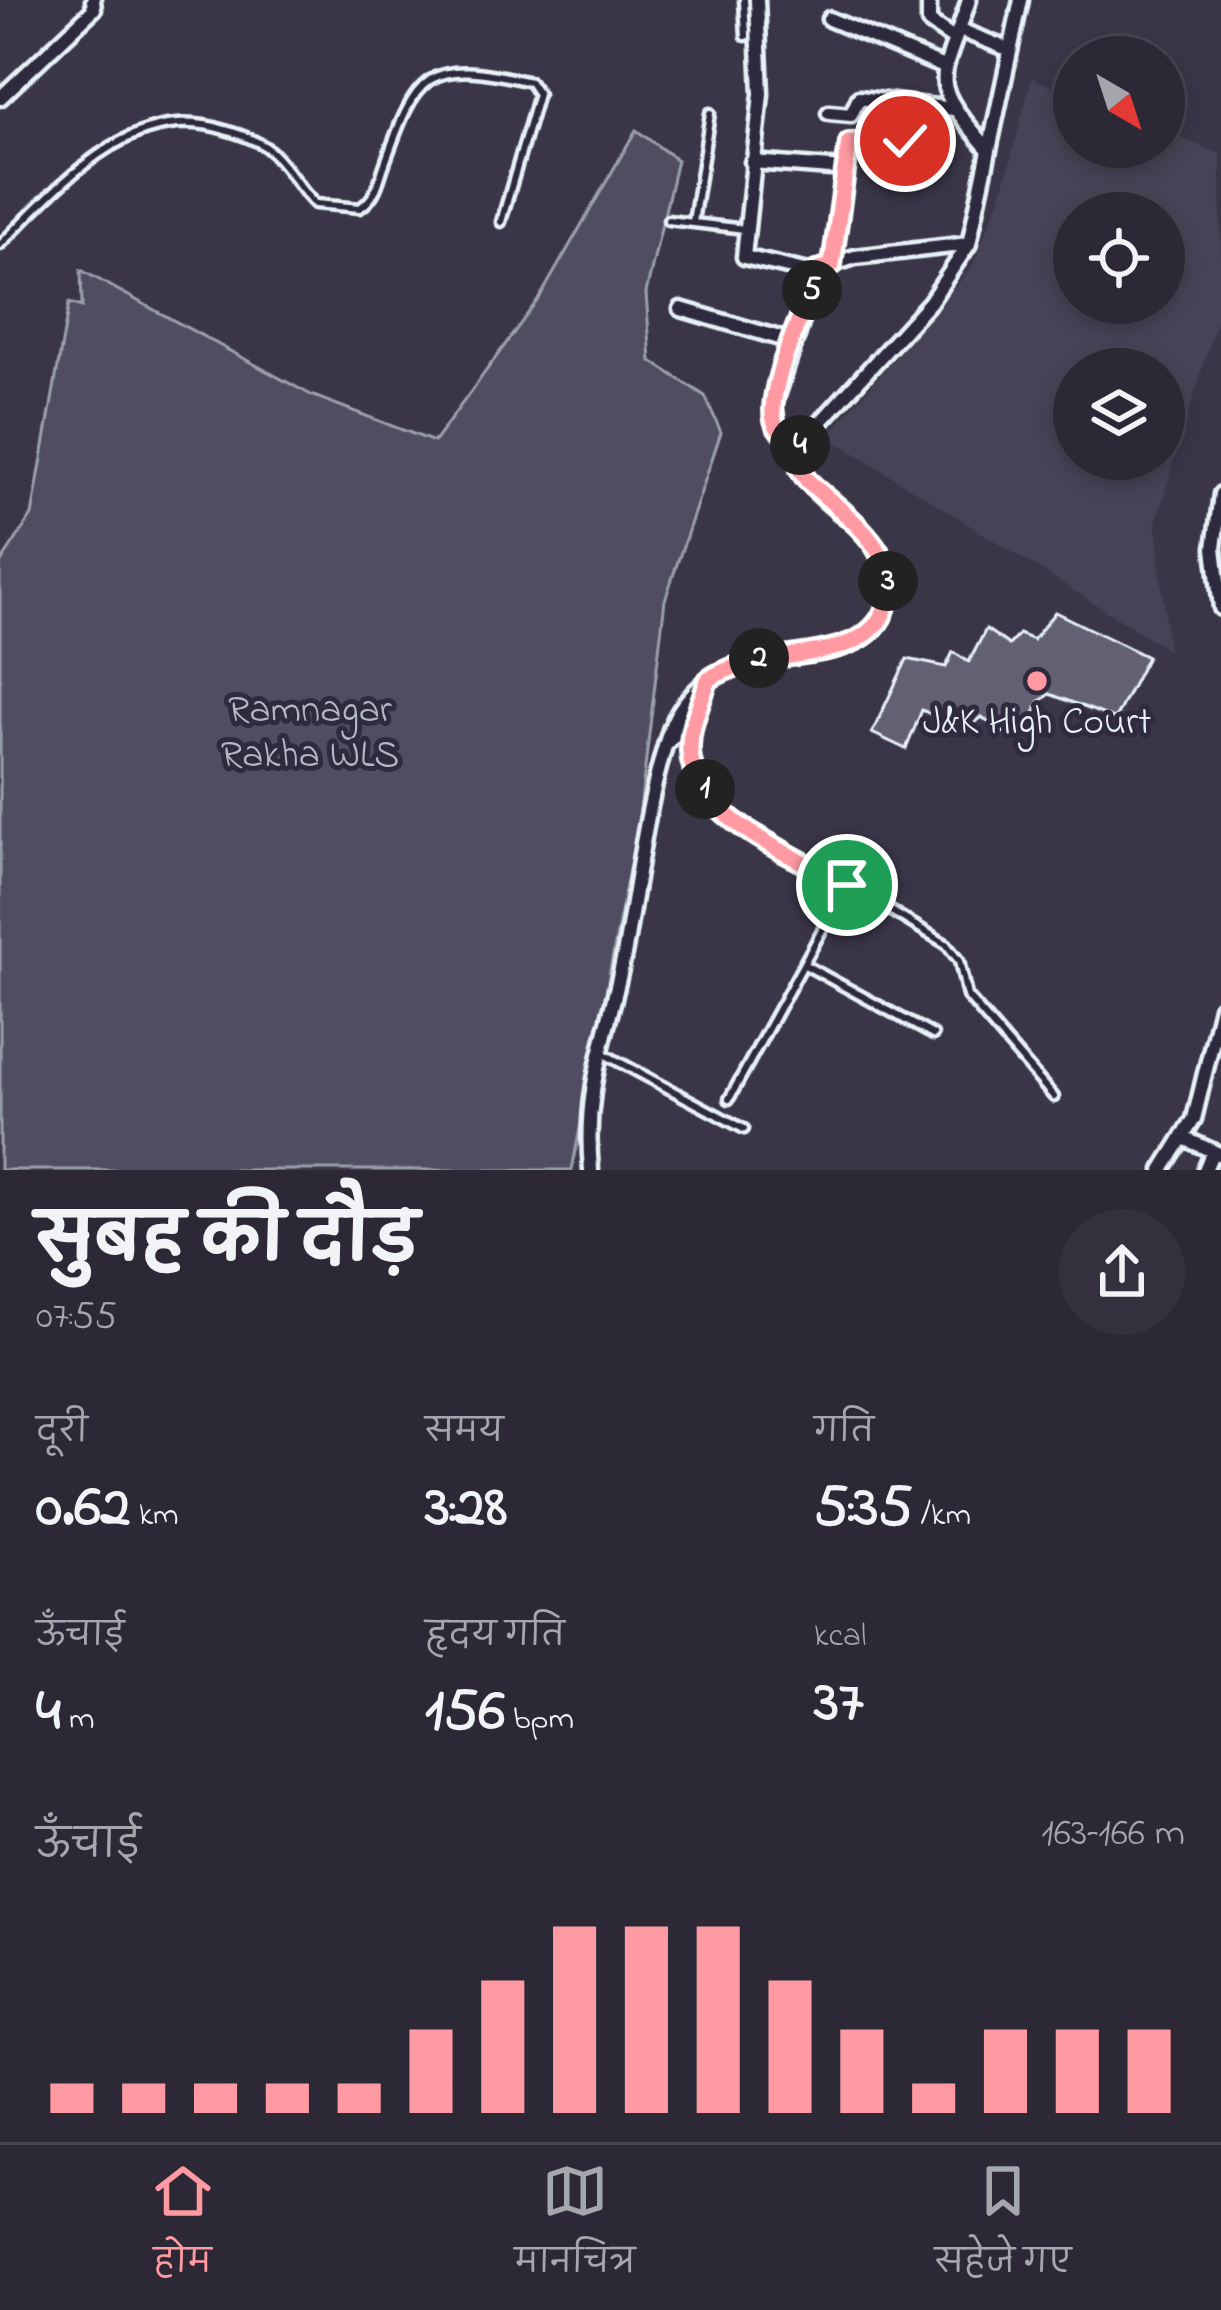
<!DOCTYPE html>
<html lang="hi">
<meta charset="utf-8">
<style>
body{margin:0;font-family:"Indie Flower","Playpen Sans Deva",sans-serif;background:#34303e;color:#f1f3f6;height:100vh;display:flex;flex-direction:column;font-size:45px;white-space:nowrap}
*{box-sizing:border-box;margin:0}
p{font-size:39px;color:#a6a6ad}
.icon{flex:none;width:66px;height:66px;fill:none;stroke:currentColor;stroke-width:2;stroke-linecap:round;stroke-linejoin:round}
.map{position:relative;height:1170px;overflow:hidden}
.panel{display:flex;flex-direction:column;background:#2c2836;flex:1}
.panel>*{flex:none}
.needle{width:78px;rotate:141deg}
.fabs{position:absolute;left:1053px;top:36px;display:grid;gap:24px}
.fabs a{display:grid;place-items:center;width:132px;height:132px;border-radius:50%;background:#2c2836;box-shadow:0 6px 18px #0003,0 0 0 3px #484451;font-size:60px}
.pin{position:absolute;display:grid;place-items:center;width:102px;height:102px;color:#fff;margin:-51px;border:6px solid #fff;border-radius:50%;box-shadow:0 3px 12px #0007}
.km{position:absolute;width:60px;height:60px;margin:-30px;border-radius:50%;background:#222;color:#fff;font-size:33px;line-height:60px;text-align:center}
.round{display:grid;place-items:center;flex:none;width:126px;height:126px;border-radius:63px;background:#34303e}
.overview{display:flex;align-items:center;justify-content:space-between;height:204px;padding:0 36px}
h1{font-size:66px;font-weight:700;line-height:90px}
.metrics{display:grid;grid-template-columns:repeat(3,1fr);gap:18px;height:204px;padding:12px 36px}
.metrics div{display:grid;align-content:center}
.metrics b{font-size:60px;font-weight:700}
.metrics small{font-size:33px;font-weight:400}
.metrics p{font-size:33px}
.chart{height:336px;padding:24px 36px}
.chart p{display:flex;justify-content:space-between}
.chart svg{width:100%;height:216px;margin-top:12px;stroke:#ff9aa2;stroke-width:6}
.tab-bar{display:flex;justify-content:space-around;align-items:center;height:168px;border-top:3px solid #484451;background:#2c2836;font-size:33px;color:#a6a6ad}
.tab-bar a{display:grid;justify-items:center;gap:6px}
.tab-bar .on{color:#ff9aa2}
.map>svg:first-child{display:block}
.built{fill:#464354;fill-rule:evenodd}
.green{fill:#504e5f;stroke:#9ca0ac;stroke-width:3}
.building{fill:#636171;stroke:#e8f1f8;stroke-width:3}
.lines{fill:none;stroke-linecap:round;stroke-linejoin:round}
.service-casing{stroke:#e8f1f8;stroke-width:15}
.minor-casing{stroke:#e8f1f8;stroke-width:21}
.service{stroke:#2f2a3d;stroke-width:6}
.minor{stroke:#2f2a3d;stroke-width:12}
.route-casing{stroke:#fff;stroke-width:24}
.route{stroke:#ff9aa2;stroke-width:15}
.poi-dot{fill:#ff9aa2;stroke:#2f2a3d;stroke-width:4.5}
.labels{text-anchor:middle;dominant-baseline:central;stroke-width:10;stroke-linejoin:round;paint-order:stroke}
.park-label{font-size:39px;fill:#b3b8c2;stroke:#2f2a3d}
.poi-label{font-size:39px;fill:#e8f1f8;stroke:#2f2a3d}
</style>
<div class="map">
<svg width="1221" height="1170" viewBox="0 0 1221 1170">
<rect width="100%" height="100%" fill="#3a3648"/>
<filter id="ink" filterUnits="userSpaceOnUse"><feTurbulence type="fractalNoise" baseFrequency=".00833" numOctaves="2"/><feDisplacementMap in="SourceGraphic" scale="24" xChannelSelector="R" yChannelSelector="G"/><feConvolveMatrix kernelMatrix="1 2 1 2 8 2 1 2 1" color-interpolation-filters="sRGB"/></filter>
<g filter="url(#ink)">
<path class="built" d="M1032,78L1074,95V147H1164V131L1221,154V306L1156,522L1168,650L828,436L972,267L1002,192ZM1074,213H1164V303H1074ZM1074,369H1164V459H1074Z"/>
<path class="green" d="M636,130L677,160L646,293L651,361L705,396L721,432L665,600L639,818L572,1170H0V564L32,515L69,303L82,307L81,270L311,395L434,442L540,297Z"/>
<path class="building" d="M1055,612L1147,657L1115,719L1050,694L1039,702L1031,722L1002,733L982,717L965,731L922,710L906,749L872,733L907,659L946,667L953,652L969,662L986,629L1009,645L1019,634L1033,640Z"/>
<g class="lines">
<g class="service-casing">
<path id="service" d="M744,0L746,36
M668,220L745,229
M693,222L710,113
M0,245C59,186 132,99 225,130C239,134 255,139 267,148C286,163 297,187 315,204L360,208C375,198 378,185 383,169C417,73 425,57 530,82L538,94L501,222
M693,720L692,766L723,810L946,944L959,961L967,996L1054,1097
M805,965L933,1035
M604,1054L744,1129
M729,1099L847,885"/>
</g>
<g class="minor-casing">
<path id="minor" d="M757,0L761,94L744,257L809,272L855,257L969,244
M929,0V22L955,40
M969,0C941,87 925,76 989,150
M829,19L944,67
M960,30L1010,50
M0,98L94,9L93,0
M907,104L905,167L910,173L925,174
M829,113L851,115L859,98L954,109
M752,162L844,169
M832,265L849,143L905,141
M681,309L793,342
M802,446L778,428L774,405L819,270
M1221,494L1214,548L1221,608
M667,743L693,716L707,681
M1186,1139L1221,1155
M591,1170C583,1086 608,1035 624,955C638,880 646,803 670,730C677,710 692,693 708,680C757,640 863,676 886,608C911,528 806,515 799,459L810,434L930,302L969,244L1021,0
M1162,1170L1194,1119L1221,1007
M1205,1170L1213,1151"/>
</g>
<use href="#service" class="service"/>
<use href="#minor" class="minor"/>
</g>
</g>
<g class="lines" filter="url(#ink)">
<g class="route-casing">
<path id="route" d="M847,885C797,857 693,819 690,751C689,725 701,704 708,680C760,643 867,670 886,606C902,548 842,514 807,480L800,470L802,446C792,439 777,432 774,420C766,388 807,303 819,270L832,265L849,143L905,141"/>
</g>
<use href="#route" class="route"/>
</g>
<circle class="poi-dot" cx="1037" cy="681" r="12"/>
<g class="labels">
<g class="park-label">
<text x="310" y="711">Ramnagar<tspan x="310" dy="45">Rakha WLS</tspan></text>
</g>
<g class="poi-label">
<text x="1037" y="723">J&amp;K High Court</text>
</g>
</g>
</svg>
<div class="fabs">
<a><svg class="needle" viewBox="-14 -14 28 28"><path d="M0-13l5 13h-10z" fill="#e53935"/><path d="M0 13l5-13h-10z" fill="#a6a6ad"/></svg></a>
<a><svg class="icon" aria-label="locate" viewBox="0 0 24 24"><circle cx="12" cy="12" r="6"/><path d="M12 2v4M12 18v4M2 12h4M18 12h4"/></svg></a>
<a><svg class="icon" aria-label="layers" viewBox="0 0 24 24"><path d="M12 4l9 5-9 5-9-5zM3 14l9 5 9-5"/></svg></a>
</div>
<div class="pin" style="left:847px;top:885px;background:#1e9e55"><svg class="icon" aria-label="arrive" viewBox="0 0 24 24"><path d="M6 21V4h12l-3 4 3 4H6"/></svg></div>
<div class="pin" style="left:905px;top:141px;background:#d93025"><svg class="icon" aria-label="check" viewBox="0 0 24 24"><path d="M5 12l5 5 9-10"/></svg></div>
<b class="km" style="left:705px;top:789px">1</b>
<b class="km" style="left:759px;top:658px">2</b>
<b class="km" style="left:888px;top:581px">3</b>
<b class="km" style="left:800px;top:445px">4</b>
<b class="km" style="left:812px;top:290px">5</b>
</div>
<section class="panel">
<div class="overview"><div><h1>सुबह की दौड़</h1><p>07:55</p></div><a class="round"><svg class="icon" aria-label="share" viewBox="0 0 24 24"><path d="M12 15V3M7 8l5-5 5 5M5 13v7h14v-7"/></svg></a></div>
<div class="metrics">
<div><p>दूरी</p><b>0.62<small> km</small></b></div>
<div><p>समय</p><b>3:28</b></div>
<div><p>गति</p><b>5:35<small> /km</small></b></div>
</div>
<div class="metrics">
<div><p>ऊँचाई</p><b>4<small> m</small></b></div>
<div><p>हृदय गति</p><b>156<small> bpm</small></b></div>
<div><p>kcal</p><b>37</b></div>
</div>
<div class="chart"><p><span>ऊँचाई</span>163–166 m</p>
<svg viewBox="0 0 160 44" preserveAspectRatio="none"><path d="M5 44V38M15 44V38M25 44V38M35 44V38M45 44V38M55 44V27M65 44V17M75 44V6M85 44V6M95 44V6M105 44V17M115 44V27M125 44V38M135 44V27M145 44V27M155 44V27"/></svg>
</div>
</section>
<nav class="tab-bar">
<a class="on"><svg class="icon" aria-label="home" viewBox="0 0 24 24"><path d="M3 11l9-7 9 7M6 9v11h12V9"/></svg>होम</a>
<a><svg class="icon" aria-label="map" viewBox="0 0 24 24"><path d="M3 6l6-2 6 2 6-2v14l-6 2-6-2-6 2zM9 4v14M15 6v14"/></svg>मानचित्र</a>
<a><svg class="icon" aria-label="saved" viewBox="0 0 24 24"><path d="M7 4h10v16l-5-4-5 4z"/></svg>सहेजे गए</a>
</nav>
